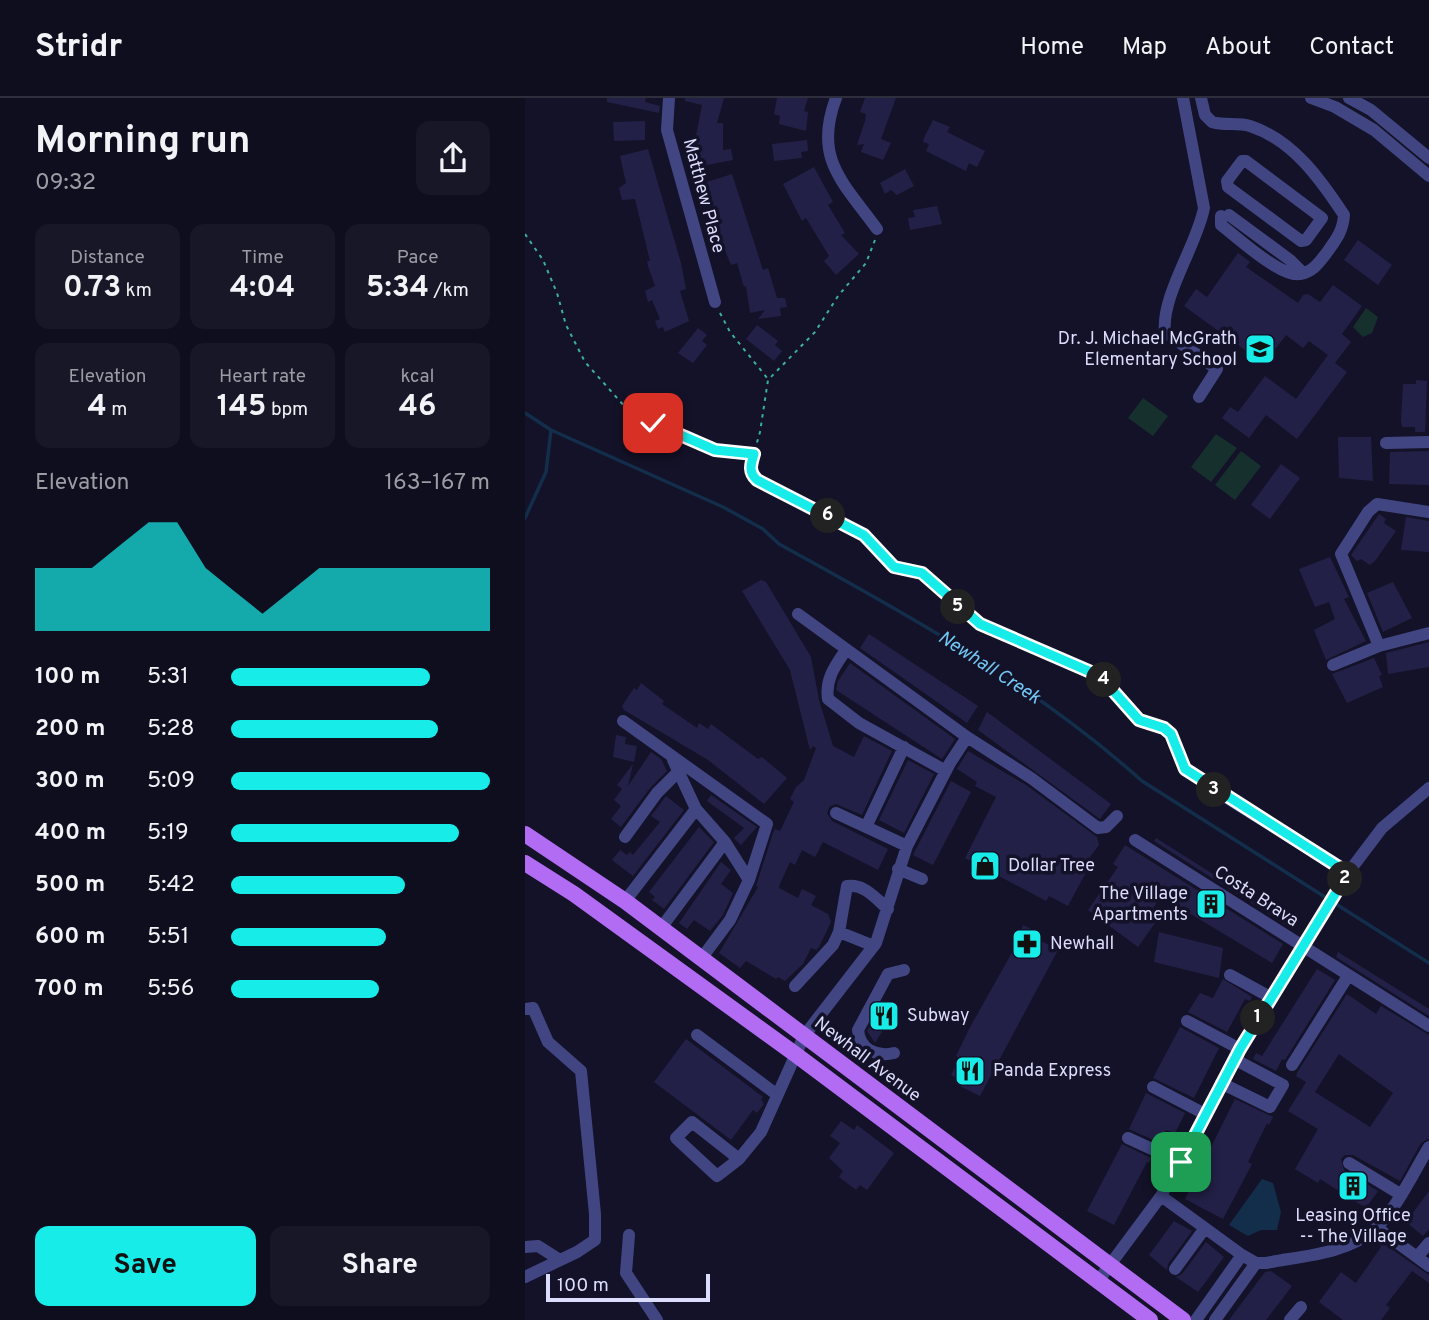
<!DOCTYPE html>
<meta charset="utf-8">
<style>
body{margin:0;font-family:Overpass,sans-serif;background:#171727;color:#f1f3f6;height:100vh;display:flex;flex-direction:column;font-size:26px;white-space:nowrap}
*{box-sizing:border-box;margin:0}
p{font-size:23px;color:#9b9ca4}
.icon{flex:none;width:38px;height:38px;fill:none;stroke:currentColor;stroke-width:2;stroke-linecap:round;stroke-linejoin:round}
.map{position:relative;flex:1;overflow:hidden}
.drawer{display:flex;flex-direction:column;background:#0e0e1e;width:525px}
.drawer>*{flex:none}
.scale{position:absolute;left:21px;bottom:18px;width:164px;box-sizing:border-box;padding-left:7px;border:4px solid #dcdcfc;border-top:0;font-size:19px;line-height:24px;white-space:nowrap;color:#dcdcfc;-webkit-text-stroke:5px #131228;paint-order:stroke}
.pin{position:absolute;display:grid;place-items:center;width:60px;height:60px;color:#fff;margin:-30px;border-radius:14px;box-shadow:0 4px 10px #0006}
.km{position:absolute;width:35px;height:35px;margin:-18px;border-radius:50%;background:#222;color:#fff;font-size:19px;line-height:35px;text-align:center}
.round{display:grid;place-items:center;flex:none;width:74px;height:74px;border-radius:14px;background:#171727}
.overview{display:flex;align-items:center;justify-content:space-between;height:119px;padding:0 35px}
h1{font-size:38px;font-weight:700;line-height:52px}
.metrics{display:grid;grid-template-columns:repeat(3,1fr);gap:10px;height:119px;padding:7px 35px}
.metrics div{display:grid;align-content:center;border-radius:14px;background:#171727;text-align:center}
.metrics b{font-size:30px;font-weight:700}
.metrics small{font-size:19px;font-weight:400}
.metrics p{font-size:19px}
.chart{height:196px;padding:14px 35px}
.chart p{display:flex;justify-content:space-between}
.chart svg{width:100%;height:126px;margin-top:7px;fill:#17ece9;opacity:.7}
.cta{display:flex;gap:14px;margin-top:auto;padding:14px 35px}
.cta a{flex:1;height:80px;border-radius:14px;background:#17ece9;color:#111;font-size:28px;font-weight:700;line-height:80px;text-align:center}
.cta a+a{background:#171727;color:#f1f3f6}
ul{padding:0 35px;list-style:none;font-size:23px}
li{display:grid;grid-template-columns:112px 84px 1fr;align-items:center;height:52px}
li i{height:18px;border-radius:9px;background:#17ece9}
header{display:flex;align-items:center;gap:42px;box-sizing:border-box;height:98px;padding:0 35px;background:#0e0e1e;border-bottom:2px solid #2e2e3c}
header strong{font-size:33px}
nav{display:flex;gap:38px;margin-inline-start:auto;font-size:24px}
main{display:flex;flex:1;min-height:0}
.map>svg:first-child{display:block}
.green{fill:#16312d}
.water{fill:#132e4b}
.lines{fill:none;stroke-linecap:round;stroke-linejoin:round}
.stream{stroke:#132e4b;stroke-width:3.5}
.building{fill:#232047;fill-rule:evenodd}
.path{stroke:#3ab19d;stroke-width:2;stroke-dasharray:3.5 5;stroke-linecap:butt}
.minor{stroke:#414683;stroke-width:12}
.major{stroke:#b16cf3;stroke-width:16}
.route-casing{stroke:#fff;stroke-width:14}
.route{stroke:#17ece9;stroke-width:9}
.labels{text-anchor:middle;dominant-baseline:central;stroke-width:7;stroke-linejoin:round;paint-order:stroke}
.street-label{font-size:18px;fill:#dcdcfc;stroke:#131228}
.poi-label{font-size:18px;fill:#dcdcfc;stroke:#131228;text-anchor:start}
.water-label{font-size:19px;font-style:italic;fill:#72c7f4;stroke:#131228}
</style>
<header>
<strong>Stridr</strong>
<nav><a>Home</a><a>Map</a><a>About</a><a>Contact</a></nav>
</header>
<main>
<section class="drawer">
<div class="overview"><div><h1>Morning run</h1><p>09:32</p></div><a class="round"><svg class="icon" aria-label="share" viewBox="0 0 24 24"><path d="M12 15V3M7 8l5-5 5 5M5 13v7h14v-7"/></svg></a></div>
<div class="metrics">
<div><p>Distance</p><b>0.73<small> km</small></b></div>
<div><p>Time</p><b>4:04</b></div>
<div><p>Pace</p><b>5:34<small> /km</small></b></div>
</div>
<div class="metrics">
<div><p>Elevation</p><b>4<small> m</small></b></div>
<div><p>Heart rate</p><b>145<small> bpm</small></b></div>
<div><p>kcal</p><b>46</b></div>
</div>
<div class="chart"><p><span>Elevation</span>163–167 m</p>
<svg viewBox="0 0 160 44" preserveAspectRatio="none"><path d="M0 44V22L10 22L20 22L30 14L40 6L50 6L60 22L70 30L80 38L90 30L100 22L110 22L120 22L130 22L140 22L150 22L160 22V44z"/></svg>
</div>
<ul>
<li><b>100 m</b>5:31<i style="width:77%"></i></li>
<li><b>200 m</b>5:28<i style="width:80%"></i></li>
<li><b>300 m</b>5:09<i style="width:100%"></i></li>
<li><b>400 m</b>5:19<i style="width:88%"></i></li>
<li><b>500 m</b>5:42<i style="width:67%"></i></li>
<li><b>600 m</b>5:51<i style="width:60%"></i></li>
<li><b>700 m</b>5:56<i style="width:57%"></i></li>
</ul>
<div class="cta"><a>Save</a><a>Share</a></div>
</section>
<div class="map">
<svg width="904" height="1222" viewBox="0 0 904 1222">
<rect width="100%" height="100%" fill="#131228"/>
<path class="green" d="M841,210L853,219L847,235L838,239L828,229Z
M618,300L643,318L628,338L603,320Z
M691,336L712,350L686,384L666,369Z
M716,353L736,368L710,402L690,387Z"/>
<path class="water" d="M737,1081L748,1085L756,1114L752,1132H736L723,1138L704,1127Z"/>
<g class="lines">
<path class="stream" d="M0,315L26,332L198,409L238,431L254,446C380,515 509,586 617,683L904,865
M0,420L21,374L26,332"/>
</g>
<path class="building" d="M82,0H121L120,4L135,8L134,15L82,4Z
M160,0H199L192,25H198V52L206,51L208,62L177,68L170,43L177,7L160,3Z
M252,0H283L279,13L283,14L281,33L254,26L255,18L249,16Z
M340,0H371L356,41L366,45L358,62L336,54L339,46L332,47L340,23L341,16L335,14Z
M408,22L425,29L422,34L460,53L452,69L444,65L441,73L401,53L404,46L398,44L399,40Z
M120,23V42L89,43L88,24Z
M282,42L283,53L276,54L277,60L249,63L247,46Z
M123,51L156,165L161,191L155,193L164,223L140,234L138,229L133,231L130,223L135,221L127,202L123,204L120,193L130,188L123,168L122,163H125L110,101L97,102L94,90L101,85L95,58Z
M289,69L308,104L303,107L320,135L316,137L334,156L311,177L299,163L304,158L281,120L277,123L258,86Z
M380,71L389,88L372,97L366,92L360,96L355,85Z
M207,76L238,172L243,170L252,200H260L262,209L255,210L256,218L233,221L240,212L225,215L221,188L219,189L212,165L206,167L199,150L182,84Z
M412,108L417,126L385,132L383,120L390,119L388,112Z
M833,142L867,167L853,187L819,162Z
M713,155L725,164L721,169L773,205L778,197L783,196L795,204L808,187L837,208L817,236L826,244L810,265L822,274L772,341L741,317L724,340L697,320L705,309L713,314L740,278L771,301L803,257L784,243L778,250L761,237L739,266L659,208L671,191L682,199Z
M232,227L253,243L250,247L257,253L249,263L221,241Z
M173,230L182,237L177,243L182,247L168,265L153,255Z
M891,282L902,283L900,334H890V329H877L876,322L878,286H891Z
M813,339H846L848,383L814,380Z
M904,353V387L864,386L865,354Z
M756,366L775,380L745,421L726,407Z
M854,416L861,421L859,425L871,433L850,463L845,467L836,461L832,463L826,457Z
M881,419L904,423V454L876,452Z
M805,459L824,499L819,501L841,543L801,562L789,532L810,521L804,504L790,509L774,471Z
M236,482L241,484L286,559L294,602L308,648L329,659L339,638L367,653L337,717L311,706L305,708L302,715L307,723L363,751L353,772L298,744L290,759L277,752L270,767L265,764L254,788V790L273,800L277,791L291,798L286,807L303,816L306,824L294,849L291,852L286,850L278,866L260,883L253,879L251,881L221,863L215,870L194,855L233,789L231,788L248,735L250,731L255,733L269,704L265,701L271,689L279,682L291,650L288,648L285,652L265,572L217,493Z
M868,484L887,520L858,534L842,495Z
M344,536L453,608L442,625L335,550Z
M904,544V569L863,576L861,555Z
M849,560L857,577L854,578L858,589L822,605L807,576Z
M325,565L430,641L417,661L311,592L313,583Z
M116,585L139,603L137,606L172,630L174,625L183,631L186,626L233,661L237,659L262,680L239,706L183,662L99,612L97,608L109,590L112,592Z
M462,614L586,706L575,721L453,632Z
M91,637L101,639L100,646L112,648L109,664L88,659Z
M443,653L501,687L572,739L574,747L565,759L568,761L543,808L524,798L521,803L440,760L471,699L450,688L452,684L432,671Z
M126,654L136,661L142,673L125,690L96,729L86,721L96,708L89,702L97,691L92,687L108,666L103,688Z
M383,662L409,676L379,735L354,722Z
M426,683L446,694L408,767L388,757Z
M186,697L232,729L216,747L209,740L219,730L182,703Z
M141,698L159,712L108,778L87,762L95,752L102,757L105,754L108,757L135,724L126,718Z
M174,729L189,744L139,811L127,802L130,799L124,794Z
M631,740L769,827L767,831L629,743Z
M600,747L758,846L747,865L636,798L627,812L635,818L613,849L563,812L593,769L588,766Z
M196,764L206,772L196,786L208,795L198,817L185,833L169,822L162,831L154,825Z
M498,827L506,831L503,836L533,852L455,998L431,986L433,981L426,977L435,960L431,958L444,931L489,851Z
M634,834L698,850L694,880L629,864Z
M813,854L904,911V918L811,859Z
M792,871L810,882L760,962L757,961L751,973L728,961L731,955L737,958Z
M698,881L727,899L725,903L720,901L702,934L663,914L675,895L688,900Z
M822,896L851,916L856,908L904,937V1040L896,1045L875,1083L828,1057H820L816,1061L819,1072L853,1093L841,1110L795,1081L793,1085L770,1071L793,1031L763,1013L781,984L771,978L773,973ZM814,956L868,995L845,1029L790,994Z
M358,905L369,914L350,945L342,933Z
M655,929L694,950L669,1000L628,980Z
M161,941L238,999L236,1001L239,1006L232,1015L228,1012L206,1042L129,984Z
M621,995L660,1015L650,1035L641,1032L635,1045L604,1031Z
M710,1001L748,1019L744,1027L742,1025L723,1064L727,1066L698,1121L660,1101Z
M316,1023L329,1032L332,1027L369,1055L342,1092L335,1087L331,1092L314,1079L318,1073L304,1060L315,1045L305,1038Z
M597,1046L626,1060L624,1065L622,1064L589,1127L562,1113Z
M904,1093V1131L898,1138L881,1124Z
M649,1123L667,1133L643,1166L642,1172L624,1157Z
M681,1144L699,1159L673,1194L651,1179L657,1176Z
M856,1144L904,1177V1185L887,1173L861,1207L865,1210L856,1222H818L794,1204L816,1174L831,1185L856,1149L854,1147Z
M746,1173L767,1188L741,1222H704L740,1174Z"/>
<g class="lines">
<path class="path" d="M0,136L18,162L32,195L41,227L60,264L101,310L128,325L190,352L228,355
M350,142L341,165L313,198L290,234L243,282L235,334L225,369L227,378L339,437L350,447L360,462L369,469L397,475L455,526L575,578L614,622L639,630L646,636L658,669L679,685
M195,215L205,234L243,281"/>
<path class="minor" d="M144,0L142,32L190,204
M311,0C288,61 318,84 352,131
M658,0L679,110C672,147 636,198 640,234L692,271L674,299
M676,0L680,17L687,24C699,28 713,24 725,28C768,42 796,82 819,117C818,134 810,143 800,157C793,166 787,174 775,176C756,180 712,139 696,127V118
M786,0L810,9L849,32L904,78
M824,0L846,12L904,60
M717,63H721L797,120L781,142L776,143L703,89L702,83Z
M704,117L765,162L778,175
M861,345L904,344
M273,516L442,639
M854,548L816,456L843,414L852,406L904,414
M321,552C310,568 300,581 303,601L334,625L421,673
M808,567L854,548L904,535
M98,623L242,726L224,782L205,822L176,861
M148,662L171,711L200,744L224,782
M689,692L823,775
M311,715L382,748L425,665L442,639L506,680L573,730L581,729L592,718
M341,729L379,649
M100,739L132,695L159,668
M610,742L904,928
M373,771L397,781
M100,803L171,711
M136,830L200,744
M314,834L349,848
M705,877L745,899
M270,888L308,847L314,834L322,788C340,786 350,800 363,811
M0,911L8,910L23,944L56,973L70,1116V1142L52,1154L0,1179
M662,923L715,951
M172,937L251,996
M369,955C352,959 335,952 333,932L363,876L379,872
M767,967L823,878
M696,985L745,1009L758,987L709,961
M628,989L680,1016
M603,1040L655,1064
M214,1061L167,1024L151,1040L192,1078L214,1061L236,1034L279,938L351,845L382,748
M824,1065L875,1096
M636,1098L717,1157L731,1165H741C776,1158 822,1156 850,1131C873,1109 888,1075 904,1049
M851,1129L904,1168
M104,1137L101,1175L132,1222
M0,1149L13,1148L35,1162
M892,1159L904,1145
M650,1171L680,1130
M573,1183L636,1098L715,951L823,775L857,730L904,690
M671,1222L717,1157
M690,1222L731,1165
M765,1222L776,1209"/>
<path class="major" d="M0,736L100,803L658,1222
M0,765L49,796L270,956L625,1222"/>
</g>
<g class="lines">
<g class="route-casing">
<path id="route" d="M128,325L190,352L229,356C226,366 223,374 232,382L339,437L369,469L397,475L455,526L575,578L614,622L639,630L646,636L660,671L823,775L715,951L656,1064"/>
</g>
<use href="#route" class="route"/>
</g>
<defs>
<g id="school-square" transform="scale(1.575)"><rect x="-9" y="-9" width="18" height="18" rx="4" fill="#17ece9" stroke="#131228"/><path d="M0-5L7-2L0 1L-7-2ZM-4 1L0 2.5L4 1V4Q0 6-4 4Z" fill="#111"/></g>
<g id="shop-square" transform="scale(1.575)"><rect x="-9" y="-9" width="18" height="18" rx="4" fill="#17ece9" stroke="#131228"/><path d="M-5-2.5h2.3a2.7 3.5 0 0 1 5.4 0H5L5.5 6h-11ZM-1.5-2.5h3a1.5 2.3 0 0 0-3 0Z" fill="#111"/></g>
<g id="building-square" transform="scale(1.575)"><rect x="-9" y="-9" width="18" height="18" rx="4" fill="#17ece9" stroke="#131228"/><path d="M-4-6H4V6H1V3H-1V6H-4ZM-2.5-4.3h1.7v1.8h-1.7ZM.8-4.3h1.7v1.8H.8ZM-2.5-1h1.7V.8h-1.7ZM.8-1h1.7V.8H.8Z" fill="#111"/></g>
<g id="pharmacy-square" transform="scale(1.575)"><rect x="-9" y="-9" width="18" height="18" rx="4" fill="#17ece9" stroke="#131228"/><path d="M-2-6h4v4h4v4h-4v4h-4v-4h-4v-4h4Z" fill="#111"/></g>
<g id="restaurant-square" transform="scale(1.575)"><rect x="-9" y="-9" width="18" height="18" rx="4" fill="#17ece9" stroke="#131228"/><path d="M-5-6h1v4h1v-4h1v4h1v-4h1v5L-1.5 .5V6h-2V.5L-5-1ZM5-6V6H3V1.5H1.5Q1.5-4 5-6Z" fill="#111"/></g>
</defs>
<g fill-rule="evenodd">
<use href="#school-square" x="735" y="251"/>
<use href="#shop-square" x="460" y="768"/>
<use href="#building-square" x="686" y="806"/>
<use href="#pharmacy-square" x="502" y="846"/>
<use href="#restaurant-square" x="359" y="918"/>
<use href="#restaurant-square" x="445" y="973"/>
<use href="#building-square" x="828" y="1088"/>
</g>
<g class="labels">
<g class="street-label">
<text transform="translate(178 98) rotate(75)">Matthew Place</text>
<text transform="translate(731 799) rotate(33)">Costa Brava</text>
<text transform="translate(342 962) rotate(37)">Newhall Avenue</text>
</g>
<g class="poi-label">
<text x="712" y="241" text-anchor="end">Dr. J. Michael McGrath<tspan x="712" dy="21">Elementary School</tspan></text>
<text x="483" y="768">Dollar Tree</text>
<text x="663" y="796" text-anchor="end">The Village<tspan x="663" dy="21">Apartments</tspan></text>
<text x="525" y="846">Newhall</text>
<text x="382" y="918">Subway</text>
<text x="468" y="973">Panda Express</text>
<text x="828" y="1118" text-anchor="middle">Leasing Office<tspan x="828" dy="21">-- The Village</tspan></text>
</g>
<g class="water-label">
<text transform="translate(464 570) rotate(33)">Newhall Creek</text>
</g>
</g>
</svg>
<div class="scale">100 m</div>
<div class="pin" style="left:656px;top:1064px;background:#1e9e55"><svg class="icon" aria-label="arrive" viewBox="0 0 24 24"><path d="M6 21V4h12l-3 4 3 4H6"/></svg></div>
<div class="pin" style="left:128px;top:325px;background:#d93025"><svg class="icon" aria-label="check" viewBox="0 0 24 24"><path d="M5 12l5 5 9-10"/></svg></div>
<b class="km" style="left:733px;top:920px">1</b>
<b class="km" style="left:820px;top:781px">2</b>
<b class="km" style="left:689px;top:692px">3</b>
<b class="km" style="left:579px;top:582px">4</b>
<b class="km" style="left:433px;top:509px">5</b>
<b class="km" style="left:303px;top:418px">6</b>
</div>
</main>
